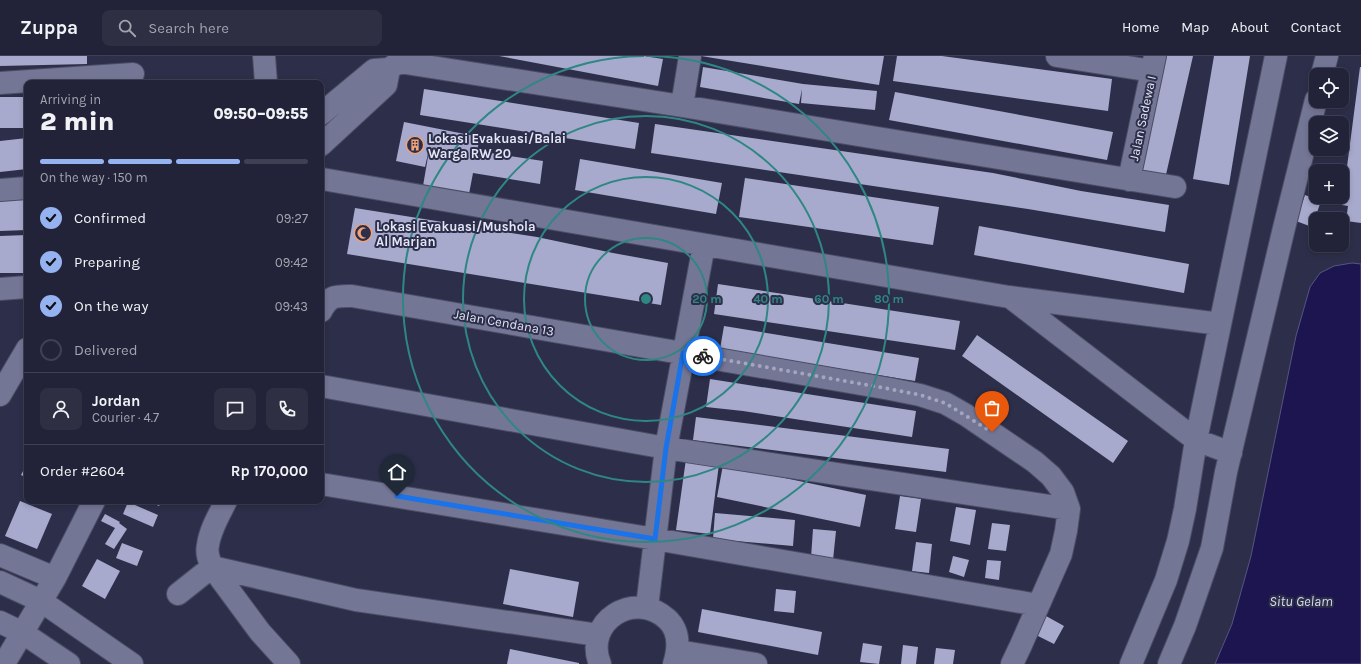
<!DOCTYPE html>
<meta charset="utf-8">
<style>
body{margin:0;font-family:Karla,sans-serif;background:#2e2f43;color:#f1f3f6;height:100vh;display:flex;flex-direction:column;font-size:15px;white-space:nowrap}
*{box-sizing:border-box;margin:0}
p{font-size:13px;color:#a2a4ae}
.icon{flex:none;width:22px;height:22px;fill:none;stroke:currentColor;stroke-width:2;stroke-linecap:round;stroke-linejoin:round}
.map{position:relative;flex:1;overflow:hidden}
.sheet{position:absolute;left:24px;top:24px;width:300px;height:424px;display:flex;flex-direction:column;background:#222338;border-radius:8px;box-shadow:0 2px 6px #0003,0 0 0 1px #3f4053}
.sheet>*{flex:none}
.buttons{position:absolute;left:1309px;top:12px;display:grid;gap:8px}
.buttons a{display:grid;place-items:center;width:40px;height:40px;border-radius:8px;background:#222338;box-shadow:0 2px 6px #0003,0 0 0 1px #3f4053;font-size:20px}
.pin{position:absolute;display:grid;place-items:center;width:34px;height:34px;color:#fff;margin:-41px -17px;border-radius:50% 50% 50% 0;rotate:-45deg;box-shadow:0 0 4px #0007}
.pin .icon{rotate:45deg}
.courier{position:absolute;display:grid;place-items:center;width:40px;height:40px;margin:-20px;border:3px solid #1a73e8;border-radius:50%;background:#fff;color:#222;box-shadow:0 1px 5px #0007}
.overview em{font-style:normal;font-weight:800}
.overview div{display:flex;flex-direction:column-reverse}
.overview{display:flex;align-items:center;justify-content:space-between;height:68px;padding:0 16px}
h1{font-size:26px;font-weight:800;line-height:30px}
.bar{display:grid;grid-template-columns:repeat(4,1fr);gap:6px 4px;align-content:center;height:48px;padding:0 16px}
.bar i{height:5px;border-radius:3px;background:#3f4053}
.bar .active{background:#95b2f1}
.bar p{grid-column:span 4}
.line{display:flex;align-items:center;gap:10px;padding:0 16px;border-top:1px solid #3f4053}
.line div{flex:1}
.round{display:grid;place-items:center;flex:none;width:42px;height:42px;border-radius:8px;background:#2e2f43}
ol{padding:0 16px;list-style:none}
li{display:flex;align-items:center;gap:12px;height:44px}
li p{margin-inline-start:auto}
li .icon{padding:4px;border-radius:50%;background:#95b2f1;color:#111;stroke-width:4}
li:last-child{color:#a2a4ae}
li i{width:22px;height:22px;border:2px solid #3f4053;border-radius:50%}
header{display:flex;align-items:center;gap:24px;box-sizing:border-box;height:56px;padding:0 20px;background:#222338;border-bottom:1px solid #3f4053}
header strong{font-size:19px}
nav{display:flex;gap:22px;margin-inline-start:auto;font-size:14px}
.search{width:280px;height:36px;background:#2e2f43;display:flex;align-items:center;gap:10px;box-sizing:border-box;padding:0 14px;border-radius:8px;color:#a2a4ae;font-size:15px}
.map>svg:first-child{display:block}
.water{fill:#1c154f;stroke:#585482}
.building{fill:#a7aacc}
.lines{fill:none;stroke-linecap:round;stroke-linejoin:round}
.street-casing{stroke:#4c4c64;stroke-width:24}
.secondary-casing{stroke:#4c4c64;stroke-width:24}
.street{stroke:#747696;stroke-width:22}
.secondary{stroke:#747696;stroke-width:22}
.done{stroke:#a4a6bb;stroke-width:4;stroke-dasharray:0 7.2}
.route{stroke:#1a73e8;stroke-width:5}
.ring{fill:none;stroke:#2f8783;stroke-width:2}
.labels{text-anchor:middle;stroke-width:4;stroke-linejoin:round;paint-order:stroke}
.street-label{font-size:13px;fill:#e4e6f8;stroke:#2d2f4a}
.poi-label{font-size:13px;font-weight:bold;fill:#e4e6f8;stroke:#2d2f4a;text-anchor:start}
.water-label{font-size:14px;font-style:italic;fill:#d9dbef;stroke:#2d2f4a}
.centre{fill:#2f8783;stroke:#2d2f4a;stroke-width:2}
.ring-label{font-size:12px;text-anchor:middle;font-weight:bold;fill:#2f8783;stroke:#2d2f4a;stroke-width:4;stroke-linejoin:round;paint-order:stroke}
</style>
<header>
<strong>Zuppa</strong>
<div class="search"><svg class="icon" aria-label="search" viewBox="0 0 24 24"><circle cx="10" cy="10" r="6"/><path d="M15 15l6 6"/></svg>Search here</div>
<nav><a>Home</a><a>Map</a><a>About</a><a>Contact</a></nav>
</header>
<div class="map">
<svg width="1361" height="608" viewBox="0 0 1361 608">
<rect width="100%" height="100%" fill="#2d2f4a"/>
<path class="water" d="M1352,207L1361,208V608H1215L1232,568L1251,500L1296,280L1310,231L1320,217L1334,210Z"/>
<path class="building" d="M0,0H87V8L0,10Z
M499,0H644L663,3L658,30Z
M701,0H884L879,29Z
M897,0H942L1112,23L1108,55L893,25Z
M1162,0H1193L1165,123L1136,116Z
M1214,0H1250L1229,129L1193,123Z
M703,11L803,28L877,35L875,54L801,47L802,33L799,48L700,31Z
M1360,11H1361V167L1346,165L1348,150L1342,149Z
M424,33L639,67L635,93L420,59Z
M895,36L1113,76L1107,104L889,64Z
M0,41H27V72H0Z
M404,66L480,81L477,95L543,105L540,128L473,117L469,138L423,130L430,89L425,111L396,105Z
M655,68L993,117L1081,135L1169,149L1165,176L1028,153L651,97Z
M27,82V113L0,116V85Z
M580,103L722,127L716,158L575,134Z
M745,122L939,151L933,189L739,161Z
M1305,139L1321,145L1312,171L1296,165Z
M27,143V174L0,175V144Z
M355,152L537,181L613,197L668,207L661,249L347,198Z
M979,170L1189,208L1184,237L974,199Z
M27,179V217H0V180Z
M718,228L960,265L955,294L714,258Z
M724,270L919,302L915,325L720,293Z
M977,279L1128,385L1113,407L962,300Z
M710,323L916,355L912,381L743,355L706,351Z
M696,361L949,393L946,416L693,384Z
M686,403L719,408L710,478L676,474Z
M27,407V422L21,419Z
M723,409L866,439L860,471L717,441Z
M900,440L921,443L916,476L895,473Z
M20,445L52,458L37,493L5,480Z
M148,445H162L159,450Z
M128,446L158,459L153,471L123,458Z
M956,451L976,454L970,489L950,485Z
M715,457L795,464L793,490L713,483Z
M105,458L120,466L119,467L127,473L114,493L105,488L115,472L101,465Z
M992,467L1010,469L1006,495L988,493Z
M813,473L836,475L833,504L811,502Z
M916,486L932,488L929,517L912,515Z
M122,487L143,495L137,510L116,502Z
M953,500L969,504L964,521L949,516Z
M97,503L120,515L105,543L82,530Z
M987,504L1001,505L999,524L985,522Z
M510,513L579,526L573,561L503,548Z
M776,533L796,535L794,557L774,555Z
M702,553L822,576L818,599L698,576Z
M1046,560L1064,570L1054,588L1036,579Z
M863,587L882,590L879,608L860,606Z
M903,589L918,591L916,608H901Z
M936,592L955,594L953,608H934Z
M510,593L579,607V608H507Z"/>
<g class="lines">
<defs>
<path id="street" d="M264,0L266,27
M1057,0L1152,15
M1322,19L1327,0
M0,27L133,18
M682,50L690,0
M321,58L374,14L389,13L399,6L682,50L1175,131
M321,89L386,29L389,13
M322,123L1009,241L1220,268
M1129,124L1155,0
M0,134L27,132
M0,233L27,231
M1010,241L1196,384L1231,397
M321,255C330,239 335,240 352,240L890,333L920,339L945,347L966,359L1035,406L1051,420L1063,436L1069,453L1066,475L1061,498L1021,589L1012,608
M321,330L666,392L1069,453
M0,339L27,293
M321,428L655,483L1038,549
M226,445C219,459 210,474 208,489C206,497 209,504 212,511L260,576L289,608
M0,499L55,522
M212,511L356,544L598,579
M178,538L212,511
M647,551L666,392L704,189
M678,595L756,608
M8,601L55,522L94,445
M600,608C583,566 634,533 667,563C680,575 679,592 674,608
M1131,608L1166,524L1178,485L1185,453L1196,384L1276,0
M1169,608L1185,570L1212,492L1226,416L1284,172L1316,44"/>
<path id="secondary" d="M0,526L41,545L132,608
M0,566L23,577L69,608"/>
</defs>
<use href="#street" class="street-casing"/>
<use href="#secondary" class="secondary-casing"/>
<use href="#street" class="street"/>
<use href="#secondary" class="secondary"/>
</g>
<g class="lines">
<path class="done" d="M703,300L890,333L920,339L945,347L992,376"/>
<path class="route" d="M397,440L655,483L666,392L683,297L703,300"/>
</g>
<g class="ring">
<circle cx="646" cy="243" r="61"/>
<circle cx="646" cy="243" r="122"/>
<circle cx="646" cy="243" r="183"/>
<path d="M648 0A243 243 0 1 1 644 0"/>
</g>
<defs>
<symbol id="building-ring" viewBox="-11 -11 22 22"><circle r="9.5" fill="#2d2f4a" stroke="#f0a278" stroke-width="1.5"/><path d="M-4-6H4V6H1V3H-1V6H-4ZM-2.5-4.3h1.7v1.8h-1.7ZM.8-4.3h1.7v1.8H.8ZM-2.5-1h1.7V.8h-1.7ZM.8-1h1.7V.8H.8Z" fill="#f0a278"/></symbol>
<symbol id="mosque-ring" viewBox="-11 -11 22 22"><circle r="9.5" fill="#2d2f4a" stroke="#f0a278" stroke-width="1.5"/><path d="M3.5-4.9A6 6 0 1 0 3.5 4.9A5 5 0 1 1 3.5-4.9Z" fill="#f0a278"/></symbol>
</defs>
<g fill-rule="evenodd">
<use href="#building-ring" x="405" y="79" width="20" height="20"/>
<use href="#mosque-ring" x="353" y="167" width="20" height="20"/>
</g>
<g class="labels">
<g class="street-label">
<text transform="translate(1142 62) rotate(-78)" y="5">Jalan Sadewa I</text>
<text transform="translate(504 266) rotate(10)" y="5">Jalan Cendana 13</text>
</g>
<g class="poi-label">
<text x="428" y="87">Lokasi Evakuasi/Balai<tspan x="428" dy="15">Warga RW 20</tspan></text>
<text x="376" y="175">Lokasi Evakuasi/Mushola<tspan x="376" dy="15">Al Marjan</tspan></text>
</g>
<g class="water-label">
<text x="1301" y="550">Situ Gelam</text>
</g>
</g>
<circle cx="646" cy="243" r="6" class="centre"/>
<g class="ring-label">
<text x="707" y="247">20 m</text>
<text x="768" y="247">40 m</text>
<text x="829" y="247">60 m</text>
<text x="889" y="247">80 m</text>
</g>
</svg>
<div class="buttons">
<a><svg class="icon" aria-label="locate" viewBox="0 0 24 24"><circle cx="12" cy="12" r="6"/><path d="M12 2v4M12 18v4M2 12h4M18 12h4"/></svg></a>
<a><svg class="icon" aria-label="layers" viewBox="0 0 24 24"><path d="M12 4l9 5-9 5-9-5zM3 14l9 5 9-5"/></svg></a>
<a>+</a>
<a>−</a>
</div>
<div class="pin" style="left:992px;top:376px;background:#ea580c"><svg class="icon" aria-label="bag" viewBox="0 0 24 24"><path d="M5 8h14l-1 12H6zM9 8a3 3 0 0 1 6 0"/></svg></div>
<div class="pin" style="left:397px;top:440px;background:#1f2937"><svg class="icon" aria-label="home" viewBox="0 0 24 24"><path d="M3 11l9-7 9 7M6 9v11h12V9"/></svg></div>
<div class="courier" style="left:703px;top:300px"><svg class="icon" aria-label="bike" viewBox="0 0 24 24"><circle cx="6" cy="16" r="4"/><circle cx="18" cy="16" r="4"/><path d="M6 16l4-8h5l3 8M10 8l3 8H6M13 5h3"/></svg></div>
<section class="sheet">
<div class="overview"><div><h1>2 min</h1><p>Arriving in</p></div><em>09:50–09:55</em></div>
<div class="bar"><i class="active"></i><i class="active"></i><i class="active"></i><i></i><p>On the way · 150 m</p></div>
<ol>
<li><svg class="icon" aria-label="check" viewBox="0 0 24 24"><path d="M5 12l5 5 9-10"/></svg>Confirmed<p>09:27</p></li>
<li><svg class="icon" aria-label="check" viewBox="0 0 24 24"><path d="M5 12l5 5 9-10"/></svg>Preparing<p>09:42</p></li>
<li><svg class="icon" aria-label="check" viewBox="0 0 24 24"><path d="M5 12l5 5 9-10"/></svg>On the way<p>09:43</p></li>
<li><i></i>Delivered</li>
</ol>
<div class="line" style="height:72px"><a class="round"><svg class="icon" aria-label="person" viewBox="0 0 24 24"><circle cx="12" cy="8" r="4"/><path d="M4 21q1-7 8-7t8 7"/></svg></a><div><b>Jordan</b><p>Courier · 4.7</p></div><a class="round"><svg class="icon" aria-label="chat" viewBox="0 0 24 24"><path d="M4 5h16v11H9l-5 4z"/></svg></a><a class="round"><svg class="icon" aria-label="phone" viewBox="0 0 24 24"><path d="M5 4h4l2 5-3 2q2 4 5 5l2-3 5 2v4C11 20 4 13 5 4z"/></svg></a></div>
<div class="line" style="height:52px"><div>Order #2604</div><b>Rp 170,000</b></div>
</section>
</div>
